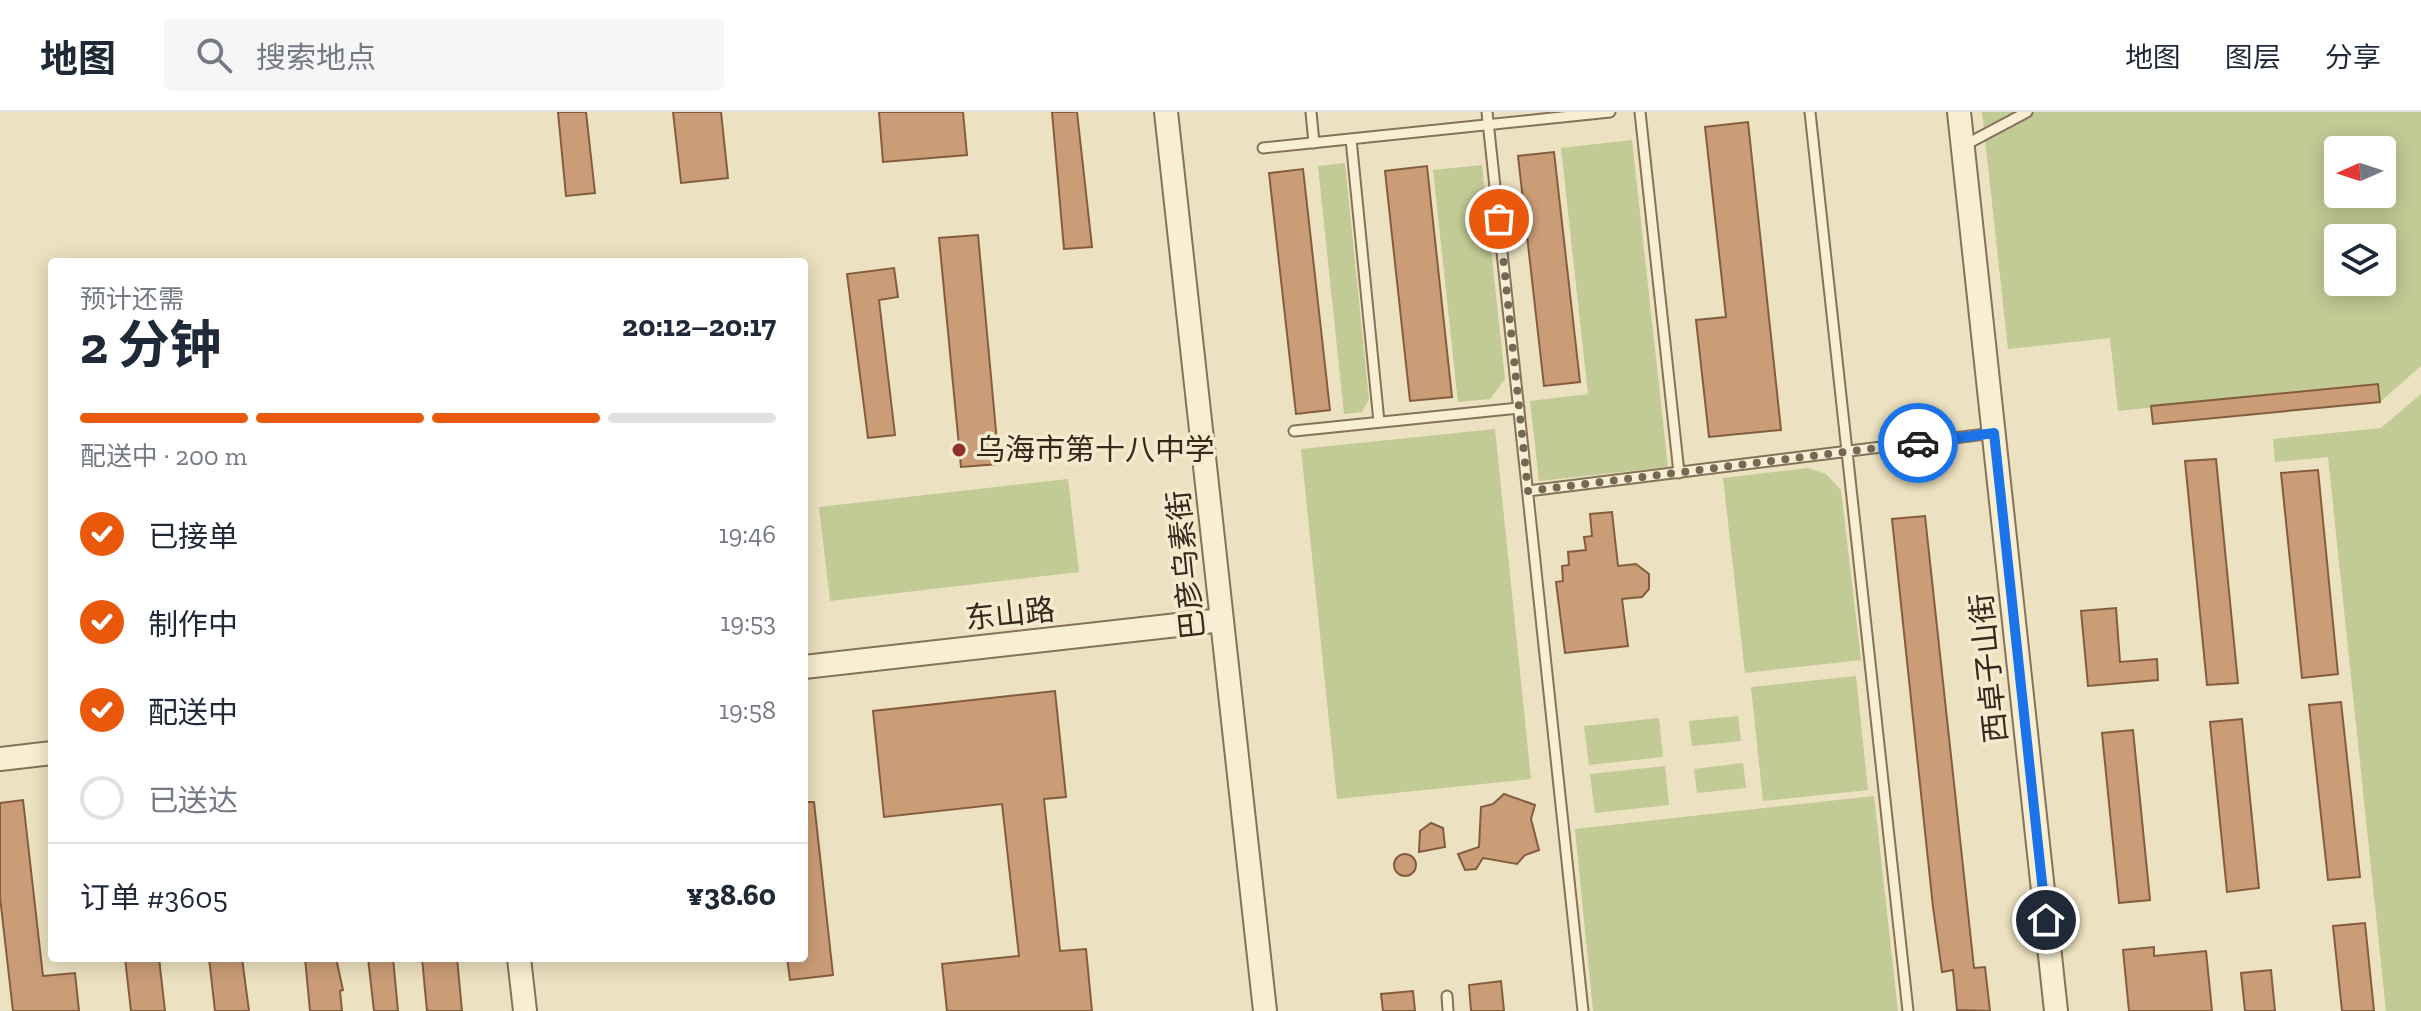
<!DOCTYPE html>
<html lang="zh">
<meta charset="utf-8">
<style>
body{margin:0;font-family:"Zilla Slab","Noto Sans SC",serif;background:#f6f6f7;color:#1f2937;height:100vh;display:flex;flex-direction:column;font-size:30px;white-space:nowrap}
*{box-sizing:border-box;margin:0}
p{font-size:26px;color:#747a83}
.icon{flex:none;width:44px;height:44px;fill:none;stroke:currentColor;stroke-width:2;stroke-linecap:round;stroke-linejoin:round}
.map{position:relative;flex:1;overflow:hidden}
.sheet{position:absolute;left:48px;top:146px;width:760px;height:704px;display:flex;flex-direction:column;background:#fff;border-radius:8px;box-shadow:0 4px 20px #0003}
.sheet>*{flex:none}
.needle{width:52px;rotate:267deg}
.fabs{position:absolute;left:2324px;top:24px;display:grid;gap:16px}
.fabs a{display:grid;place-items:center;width:72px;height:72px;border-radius:8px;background:#fff;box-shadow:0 4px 20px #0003;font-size:40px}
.pin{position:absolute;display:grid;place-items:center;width:68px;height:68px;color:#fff;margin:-34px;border:4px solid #fff;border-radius:50%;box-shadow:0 2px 8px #0007}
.courier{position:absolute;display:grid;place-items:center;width:80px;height:80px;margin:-40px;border:6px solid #1a73e8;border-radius:50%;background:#fff;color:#222;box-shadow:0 2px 10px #0007}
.summary em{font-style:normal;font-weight:700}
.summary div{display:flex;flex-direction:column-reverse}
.summary{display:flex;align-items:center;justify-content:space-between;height:136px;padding:0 32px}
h1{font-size:52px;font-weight:700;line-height:60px}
.bar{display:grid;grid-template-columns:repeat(4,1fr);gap:12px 8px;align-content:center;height:96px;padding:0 32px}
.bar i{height:10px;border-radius:6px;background:#e0e1e3}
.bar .current{background:#ea580c}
.bar p{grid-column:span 4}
.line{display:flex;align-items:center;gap:20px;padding:0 32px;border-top:2px solid #e0e1e3}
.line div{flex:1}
ol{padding:0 32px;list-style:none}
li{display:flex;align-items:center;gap:24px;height:88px}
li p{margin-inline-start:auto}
li .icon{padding:8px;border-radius:50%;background:#ea580c;color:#fff;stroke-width:4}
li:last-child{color:#747a83}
li i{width:44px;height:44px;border:4px solid #e0e1e3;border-radius:50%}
header{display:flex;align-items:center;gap:48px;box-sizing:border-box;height:112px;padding:0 40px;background:#fff;border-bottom:2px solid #e0e1e3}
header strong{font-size:38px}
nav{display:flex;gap:44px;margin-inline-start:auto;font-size:28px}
.search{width:560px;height:72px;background:#f6f6f7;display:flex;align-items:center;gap:20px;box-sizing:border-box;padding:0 28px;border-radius:8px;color:#747a83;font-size:30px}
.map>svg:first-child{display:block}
.green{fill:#c2ca95;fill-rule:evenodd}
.building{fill:#ca9d77;stroke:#845d3f;stroke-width:2}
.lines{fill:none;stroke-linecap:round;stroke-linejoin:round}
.service-casing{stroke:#857259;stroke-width:13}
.tertiary-casing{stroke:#857259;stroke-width:26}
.service{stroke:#f8eed3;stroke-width:9}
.tertiary{stroke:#f8eed3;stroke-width:22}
.done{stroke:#756956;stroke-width:8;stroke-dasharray:0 14.4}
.route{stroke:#1a73e8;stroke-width:10}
.poi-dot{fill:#922e2a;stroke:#f4ebcf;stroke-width:3}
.labels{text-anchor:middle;stroke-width:7;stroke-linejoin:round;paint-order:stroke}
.poi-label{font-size:30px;fill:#35291d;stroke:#f4ebcf;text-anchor:start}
.street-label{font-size:30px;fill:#35291d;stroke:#f4ebcf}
</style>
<header>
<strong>地图</strong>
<div class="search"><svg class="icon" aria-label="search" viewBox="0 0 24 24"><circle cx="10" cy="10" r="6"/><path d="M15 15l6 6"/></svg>搜索地点</div>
<nav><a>地图</a><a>图层</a><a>分享</a></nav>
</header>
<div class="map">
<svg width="2421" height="899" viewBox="0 0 2421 899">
<rect width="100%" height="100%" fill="#ece1c0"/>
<path class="green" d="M1982,0H2421V254L2380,290L2377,272L2118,299L2110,226L2008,237ZM2338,38H2382V82H2338ZM2338,126H2382V170H2338Z
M1632,28L1668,355L1539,369L1530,289L1588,282L1561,36Z
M1345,51L1369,287L1362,300L1344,302L1318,54Z
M1482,53L1505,267L1490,287L1458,290L1433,58Z
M2421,282V899H2386L2328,345L2275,350L2273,327L2381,316Z
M1495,317L1531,667L1337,687L1301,337Z
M1808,356L1826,362L1841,378L1861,548L1745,561L1723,366Z
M1068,367L1079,460L830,489L819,395Z
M1856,564L1868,678L1763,689L1751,575Z
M1738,604L1741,629L1692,634L1689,609Z
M1659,606L1663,645L1589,653L1584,614Z
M1743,651L1746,676L1697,681L1694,657Z
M1665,654L1669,693L1595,701L1590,662Z
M1874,684L1898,899H1593L1575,717Z"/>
<path class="building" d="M558,0H586L595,81L566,84Z
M673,0H721L728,66L681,71Z
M879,0H963L967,43L883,50Z
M1052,0H1077L1092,135L1064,137Z
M1748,10L1781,318L1709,325L1696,208L1726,205L1705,15Z
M1554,40L1580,270L1544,274L1518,44Z
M1427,54L1452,285L1410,289L1385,59Z
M1303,57L1330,298L1296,302L1269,61Z
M978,123L999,352L961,355L939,126Z
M894,156L898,185L879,188L895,323L868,326L847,162Z
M2378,272L2380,290L2153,312L2151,294Z
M2216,347L2238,571L2207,573L2185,349Z
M2318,358L2338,562L2302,566L2281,361Z
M1612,400L1618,454L1636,452L1649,462V477L1642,485L1622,487L1628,534L1565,541L1556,470L1563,469L1562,454L1569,453L1568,440L1586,438L1584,425L1592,424L1590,402Z
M1925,404L1974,856L1985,855L1990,899L1957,898L1953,858L1942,860L1933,795L1892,407Z
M2116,496L2120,550L2157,547L2158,568L2088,574L2081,499Z
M1055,579L1066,685L1044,687L1060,839L1086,837L1092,899H947L942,852L1019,844L1002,692L884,705L873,599Z
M2341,590L2360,765L2328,768L2309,593Z
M2242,607L2259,776L2227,780L2210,610Z
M2133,618L2150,788L2119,791L2102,621Z
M1504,682L1535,693L1531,707L1539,738L1525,743L1517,752L1483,746L1476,757L1465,758L1458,742L1479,735L1481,695L1493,692Z
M23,688L43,864L75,861L79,899H13L0,785V691Z
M804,690H814L833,863L790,868L787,846H804Z
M1431,711L1443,716L1445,735L1419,740L1420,719Z
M1394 753a11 11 0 1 1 22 0a11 11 0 1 1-22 0Z
M2365,811L2374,899H2342L2333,814Z
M2154,835V844L2206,839L2212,899H2129L2123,838Z
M125,846H159L165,899H131Z
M209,846H242L249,899H215Z
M305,846H336L343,878L340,879L342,899H310Z
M368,846H393L398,899H374Z
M422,846H457L462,899H427Z
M2271,858L2275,899H2245L2241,861Z
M1501,869L1504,899H1471L1469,873Z
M1413,879L1415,899H1383L1381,882Z"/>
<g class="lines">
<defs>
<path id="service" d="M1311,0L1314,31
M1487,0L1583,899
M1640,0L1679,361
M1810,0L1908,899
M1351,27L1379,310
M1965,33L2027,0
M1263,36L1610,0
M1294,319L1519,296
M1528,379L1994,321
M1447,884L1448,899"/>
<path id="tertiary" d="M1166,0L1265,899
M1959,0L2056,899
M804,555L1222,508
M0,647L52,641
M519,846L525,899"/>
</defs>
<use href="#service" class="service-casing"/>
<use href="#tertiary" class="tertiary-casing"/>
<use href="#service" class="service"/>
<use href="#tertiary" class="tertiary"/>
</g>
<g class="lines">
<path class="done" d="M1499,107L1528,379L1918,331"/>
<path class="route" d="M1918,331L1994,321L2046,808"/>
</g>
<circle class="poi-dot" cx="959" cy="338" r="8"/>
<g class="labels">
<g class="poi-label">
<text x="975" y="348">乌海市第十八中学</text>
</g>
<g class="street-label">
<text transform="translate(1186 453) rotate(-96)" y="10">巴彦乌素街</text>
<text transform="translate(1010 502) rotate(-6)" y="10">东山路</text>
<text transform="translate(1989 556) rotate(-96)" y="10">西卓子山街</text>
</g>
</g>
</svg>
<div class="fabs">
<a><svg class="needle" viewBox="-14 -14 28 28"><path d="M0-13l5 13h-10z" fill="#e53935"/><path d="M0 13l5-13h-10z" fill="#747a83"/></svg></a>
<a><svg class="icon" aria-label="layers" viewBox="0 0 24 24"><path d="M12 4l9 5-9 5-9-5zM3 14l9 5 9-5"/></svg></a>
</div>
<div class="pin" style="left:1499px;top:107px;background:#ea580c"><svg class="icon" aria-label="bag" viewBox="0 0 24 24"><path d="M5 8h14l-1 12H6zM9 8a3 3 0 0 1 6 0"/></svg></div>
<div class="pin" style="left:2046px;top:808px;background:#1f2937"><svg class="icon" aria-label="home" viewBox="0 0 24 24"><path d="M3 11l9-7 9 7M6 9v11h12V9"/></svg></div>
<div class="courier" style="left:1918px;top:331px"><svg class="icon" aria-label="car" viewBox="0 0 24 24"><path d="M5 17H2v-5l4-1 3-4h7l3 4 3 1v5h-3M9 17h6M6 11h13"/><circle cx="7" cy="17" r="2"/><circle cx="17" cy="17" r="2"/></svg></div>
<section class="sheet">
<div class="summary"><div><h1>2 分钟</h1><p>预计还需</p></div><em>20:12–20:17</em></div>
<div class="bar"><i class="current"></i><i class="current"></i><i class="current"></i><i></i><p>配送中 · 200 m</p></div>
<ol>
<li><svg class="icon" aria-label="check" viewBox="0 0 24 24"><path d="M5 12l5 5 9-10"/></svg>已接单<p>19:46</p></li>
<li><svg class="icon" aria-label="check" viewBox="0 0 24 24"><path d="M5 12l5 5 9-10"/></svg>制作中<p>19:53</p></li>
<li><svg class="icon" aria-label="check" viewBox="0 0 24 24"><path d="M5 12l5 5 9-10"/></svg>配送中<p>19:58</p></li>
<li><i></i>已送达</li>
</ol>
<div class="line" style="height:104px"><div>订单 #3605</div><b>¥38.60</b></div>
</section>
</div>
